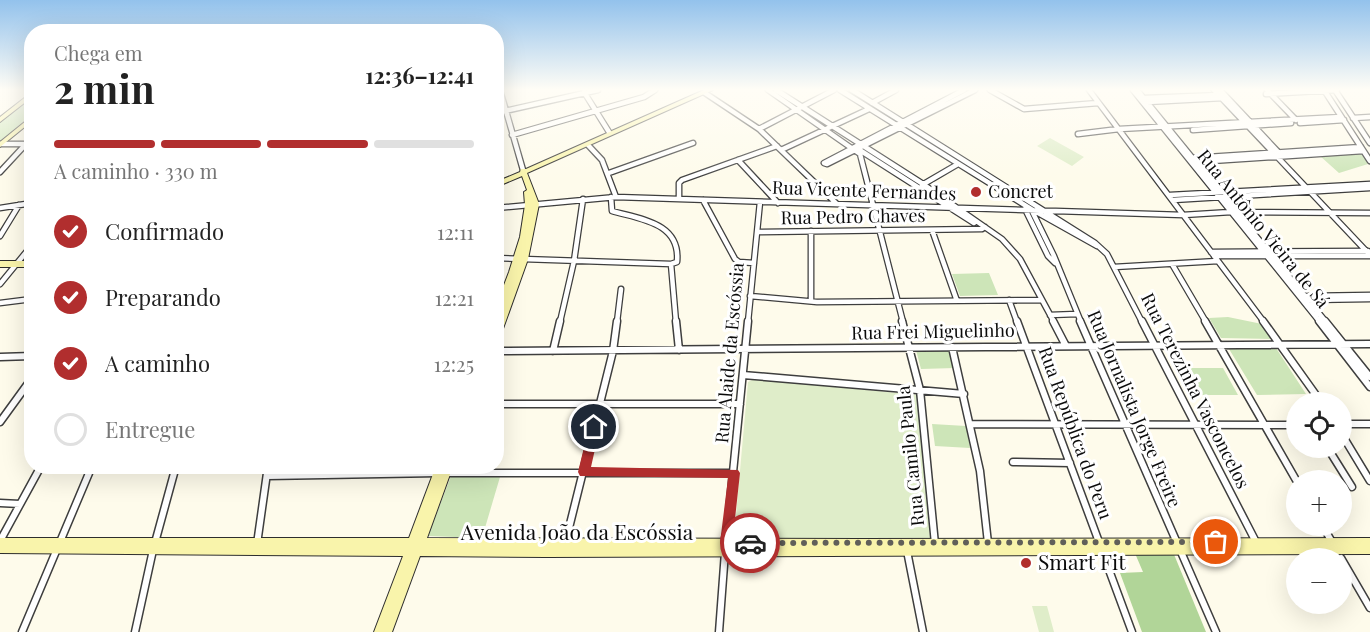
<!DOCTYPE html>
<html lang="pt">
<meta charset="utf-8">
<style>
body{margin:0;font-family:"Playfair Display",serif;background:#f6f6f6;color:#222;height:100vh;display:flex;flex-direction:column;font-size:22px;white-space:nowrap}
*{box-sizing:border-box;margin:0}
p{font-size:20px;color:#767676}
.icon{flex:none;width:33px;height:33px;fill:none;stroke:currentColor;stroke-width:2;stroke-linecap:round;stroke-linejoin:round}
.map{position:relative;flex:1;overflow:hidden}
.panel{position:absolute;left:24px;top:24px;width:480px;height:450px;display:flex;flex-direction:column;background:#fff;border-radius:24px;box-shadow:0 6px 24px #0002}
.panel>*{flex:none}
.fabs{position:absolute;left:1286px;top:392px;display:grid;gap:12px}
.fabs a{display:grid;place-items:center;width:66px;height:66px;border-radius:50%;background:#fff;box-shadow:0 6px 24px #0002;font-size:30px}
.pin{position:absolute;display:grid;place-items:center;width:51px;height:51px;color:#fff;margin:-26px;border:3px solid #fff;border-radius:50%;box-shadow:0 2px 6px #0007}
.courier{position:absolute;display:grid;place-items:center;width:60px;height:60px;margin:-30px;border:4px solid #b12e2e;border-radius:50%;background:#fff;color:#222;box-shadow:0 2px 8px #0007}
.overview em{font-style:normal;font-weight:700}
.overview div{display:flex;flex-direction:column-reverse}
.overview{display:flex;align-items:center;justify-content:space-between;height:102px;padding:0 30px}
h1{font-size:39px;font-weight:700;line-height:45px}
.bar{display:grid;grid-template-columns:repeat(4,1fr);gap:9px 6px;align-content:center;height:72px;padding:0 30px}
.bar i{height:8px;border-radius:4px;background:#e0e0e0}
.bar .current{background:#b12e2e}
.bar p{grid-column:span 4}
ol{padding:0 30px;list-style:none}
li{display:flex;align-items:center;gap:18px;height:66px}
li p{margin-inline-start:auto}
li .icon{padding:6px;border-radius:50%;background:#b12e2e;color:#fff;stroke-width:4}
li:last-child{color:#767676}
li i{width:33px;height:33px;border:3px solid #e0e0e0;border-radius:50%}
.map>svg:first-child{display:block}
.green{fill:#cde5b8}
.forest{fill:#b1d598}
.pitch{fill:#dfedc9}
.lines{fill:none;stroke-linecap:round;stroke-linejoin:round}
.street-far1-casing{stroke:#3e3e3e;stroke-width:7}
.street-casing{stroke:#3e3e3e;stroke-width:9}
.secondary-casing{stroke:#2d2d2d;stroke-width:2}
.street-far1{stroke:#fff;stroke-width:4.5}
.street{stroke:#fff;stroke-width:6}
.secondary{fill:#f9f4ab;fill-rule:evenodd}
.route{fill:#b12e2e}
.done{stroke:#605f59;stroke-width:6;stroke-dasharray:0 10.8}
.poi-dot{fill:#b12e2e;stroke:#fff;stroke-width:2}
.labels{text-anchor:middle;stroke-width:6;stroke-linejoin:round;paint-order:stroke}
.street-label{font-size:18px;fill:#0b0b0b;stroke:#fff}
.poi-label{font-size:18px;fill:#0b0b0b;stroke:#fff;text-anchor:start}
.near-street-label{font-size:21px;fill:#0b0b0b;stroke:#fff}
.near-poi-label{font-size:21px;fill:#0b0b0b;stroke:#fff;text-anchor:start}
</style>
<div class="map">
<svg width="1370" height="632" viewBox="0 0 1370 632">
<rect width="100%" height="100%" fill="#fefbeb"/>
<path class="green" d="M31,96V115L0,142V122Z
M1361,153L1368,164L1339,173L1320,156Z
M989,273L998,295L960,296L952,274Z
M1228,317L1262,324L1273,339L1221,338L1209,318Z
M1276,348L1306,394L1257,395L1229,349Z
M916,350H950L955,368L921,369Z
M1175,368H1223L1238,395H1189Z
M932,424L966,426L970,448L935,446Z
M451,476L500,477L482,538L428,536Z"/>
<path class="forest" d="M1134,551L1173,552L1206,632H1142L1120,573L1143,572Z"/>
<path class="pitch" d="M1050,138L1084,157L1072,166L1037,146Z
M754,379L918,395L930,538L736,539L734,537L748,382Z
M1032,606H1047L1054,632H1039Z"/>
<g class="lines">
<defs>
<path id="street-far1" d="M500,90L523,170
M768,90L860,154L903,322
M776,90L923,184L1002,239L1020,259L1054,322
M840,90L1031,209L1097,246
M852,90L1095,243L1107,254L1142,322
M964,90L824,163L827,164L975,90
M990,90L1024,109L1098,103
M1089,90L1264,322
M1133,90L1320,322
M1137,90L1326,322
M1214,90L1370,255
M1220,90L1281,155
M1267,90L1296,120
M1324,90L1370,161
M1335,90L1370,143
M584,92L609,132
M705,93L759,129L837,204
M1266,94L1337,90
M1144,98L1219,95
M1147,102L1223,98
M872,103L896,90
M496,113L598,90
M1353,118L1370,117
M1300,123L1344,120
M759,129L834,90
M1193,130L1291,123
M1078,134L1119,129L1341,117
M512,135L644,97L655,90
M0,144H32
M588,145L602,160L616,197
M858,149L974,223
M781,150L869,109
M1192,158L1361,147
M738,160L778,203
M1196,162L1363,151
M0,172L26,144
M609,173L693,143
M922,185L958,164
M1170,195L1370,184
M679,199V183L682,180L777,146
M703,200L735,259L739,262L754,263
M1173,200L1370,188
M0,208L32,203
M496,208L616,197L1183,215L1231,212
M1025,209L1048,256L1055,263
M1031,209L1054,256L1081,322
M1237,212L1370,213
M932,230L957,301
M811,231V301
M757,232L982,229L985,227
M0,236L19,205
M1211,252L1368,251
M1214,256H1370
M496,258L671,264L677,262C681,222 639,219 612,211L611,197
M671,264L676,322
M1172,264L1206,322
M1114,267L1218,261
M0,284L32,245
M750,296L817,302L1042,300
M1306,296L1370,295
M1009,300L1017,322
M1307,300L1370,299
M0,303L32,299
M1050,315L1077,314
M560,322L574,261L583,199
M617,322L621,289
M748,322L760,202"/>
<path id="street" d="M676,321L679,350
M902,321L920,390L935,544
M1017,321L1099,542
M1053,321L1066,346
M1080,321L1216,632
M1142,321L1256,542
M1205,321L1296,480
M1263,321L1321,402
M1319,321L1370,387
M1325,321L1370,377
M952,347L980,471L988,543
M496,351L1370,344
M553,351L560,321
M0,357L32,356
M743,375L964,394
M496,404H740
M0,422L32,378
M971,424L1296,425
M1341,424H1370
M1341,433L1370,481
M1327,447L1352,487
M1013,462L1070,463
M267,476L438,473H734
M0,503L20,504
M1322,525L1332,542
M0,541L41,466
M726,543L748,321
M257,544L268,466
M565,544L613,351L617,321
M907,551L923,632
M1102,551L1132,632
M1341,558L1370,608
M22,632L92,466
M135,632L153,550L176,466
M719,632L725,552"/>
<path id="secondary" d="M704,90H713L527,173L539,204L528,259L500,337L496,340V325L499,319L496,320V306L509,272L520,237L525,205L524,192L527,190L522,176L496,187V182L520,172L521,169H526Z
M32,92V97L0,122V117Z
M32,116V121L0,147V142Z
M0,261H32V267H0Z
M436,466H453L427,538L861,539L1370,538V554L546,557L420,556L392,632H374L403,556L0,553V538H409Z"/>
</defs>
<use href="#street-far1" class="street-far1-casing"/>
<use href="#street" class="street-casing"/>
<use href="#secondary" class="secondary-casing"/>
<use href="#street-far1" class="street-far1"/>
<use href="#street" class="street"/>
<use href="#secondary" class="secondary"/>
</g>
<linearGradient id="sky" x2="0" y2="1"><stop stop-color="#93c2ec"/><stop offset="0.5" stop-color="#fffdf6"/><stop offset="1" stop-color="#fffdf6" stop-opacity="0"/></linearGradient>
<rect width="1370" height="179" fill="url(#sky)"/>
<path class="route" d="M594,422L600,427L591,467L738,470L740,473L733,537L755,539V547L726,549L720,543L728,478L580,476L578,472L589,427Z"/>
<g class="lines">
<path class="done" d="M750,543L1216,542"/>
</g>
<g class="poi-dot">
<circle cx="976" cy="192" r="6"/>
<circle cx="1026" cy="563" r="6"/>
</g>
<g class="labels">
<g class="street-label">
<text transform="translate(864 191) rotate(2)" y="6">Rua Vicente Fernandes</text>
<text transform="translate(853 217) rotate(-1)" y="6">Rua Pedro Chaves</text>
<text transform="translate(1263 229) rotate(51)" y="6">Rua Antônio Vieira de Sá</text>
<text transform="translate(933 332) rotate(-1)" y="6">Rua Frei Miguelinho</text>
<text transform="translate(730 353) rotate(-85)" y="6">Rua Alaide da Escóssia</text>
<text transform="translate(1195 391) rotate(63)" y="6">Rua Terezinha Vasconcelos</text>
<text transform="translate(1134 409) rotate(67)" y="6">Rua Jornalista Jorge Freire</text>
<text transform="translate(1075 433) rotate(70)" y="6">Rua República do Peru</text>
<text transform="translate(911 456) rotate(-96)" y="6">Rua Camilo Paula</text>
</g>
<g class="poi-label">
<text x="988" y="198">Concret</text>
</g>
<g class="near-street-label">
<text x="577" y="540">Avenida João da Escóssia</text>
</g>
<g class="near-poi-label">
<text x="1038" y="570">Smart Fit</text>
</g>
</g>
</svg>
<div class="fabs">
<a><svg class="icon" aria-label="locate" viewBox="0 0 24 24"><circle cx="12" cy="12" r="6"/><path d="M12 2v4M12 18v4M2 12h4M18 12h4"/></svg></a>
<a>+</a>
<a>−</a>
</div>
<div class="pin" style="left:1216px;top:542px;background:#ea580c"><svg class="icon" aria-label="bag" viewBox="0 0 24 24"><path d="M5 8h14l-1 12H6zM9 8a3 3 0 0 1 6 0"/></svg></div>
<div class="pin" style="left:594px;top:427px;background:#1f2937"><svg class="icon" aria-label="home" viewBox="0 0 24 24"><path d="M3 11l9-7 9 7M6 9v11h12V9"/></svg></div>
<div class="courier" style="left:750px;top:543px"><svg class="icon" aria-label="car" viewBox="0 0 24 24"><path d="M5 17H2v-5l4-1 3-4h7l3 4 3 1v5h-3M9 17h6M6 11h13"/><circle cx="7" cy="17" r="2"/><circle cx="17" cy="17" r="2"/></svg></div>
<section class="panel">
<div class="overview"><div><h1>2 min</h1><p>Chega em</p></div><em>12:36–12:41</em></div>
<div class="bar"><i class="current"></i><i class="current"></i><i class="current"></i><i></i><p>A caminho · 330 m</p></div>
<ol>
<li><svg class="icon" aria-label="check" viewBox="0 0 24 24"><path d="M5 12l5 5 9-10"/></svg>Confirmado<p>12:11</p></li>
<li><svg class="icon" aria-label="check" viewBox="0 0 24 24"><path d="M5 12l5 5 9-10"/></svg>Preparando<p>12:21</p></li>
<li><svg class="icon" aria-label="check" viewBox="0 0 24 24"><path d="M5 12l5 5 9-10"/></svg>A caminho<p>12:25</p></li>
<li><i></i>Entregue</li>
</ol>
</section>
</div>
